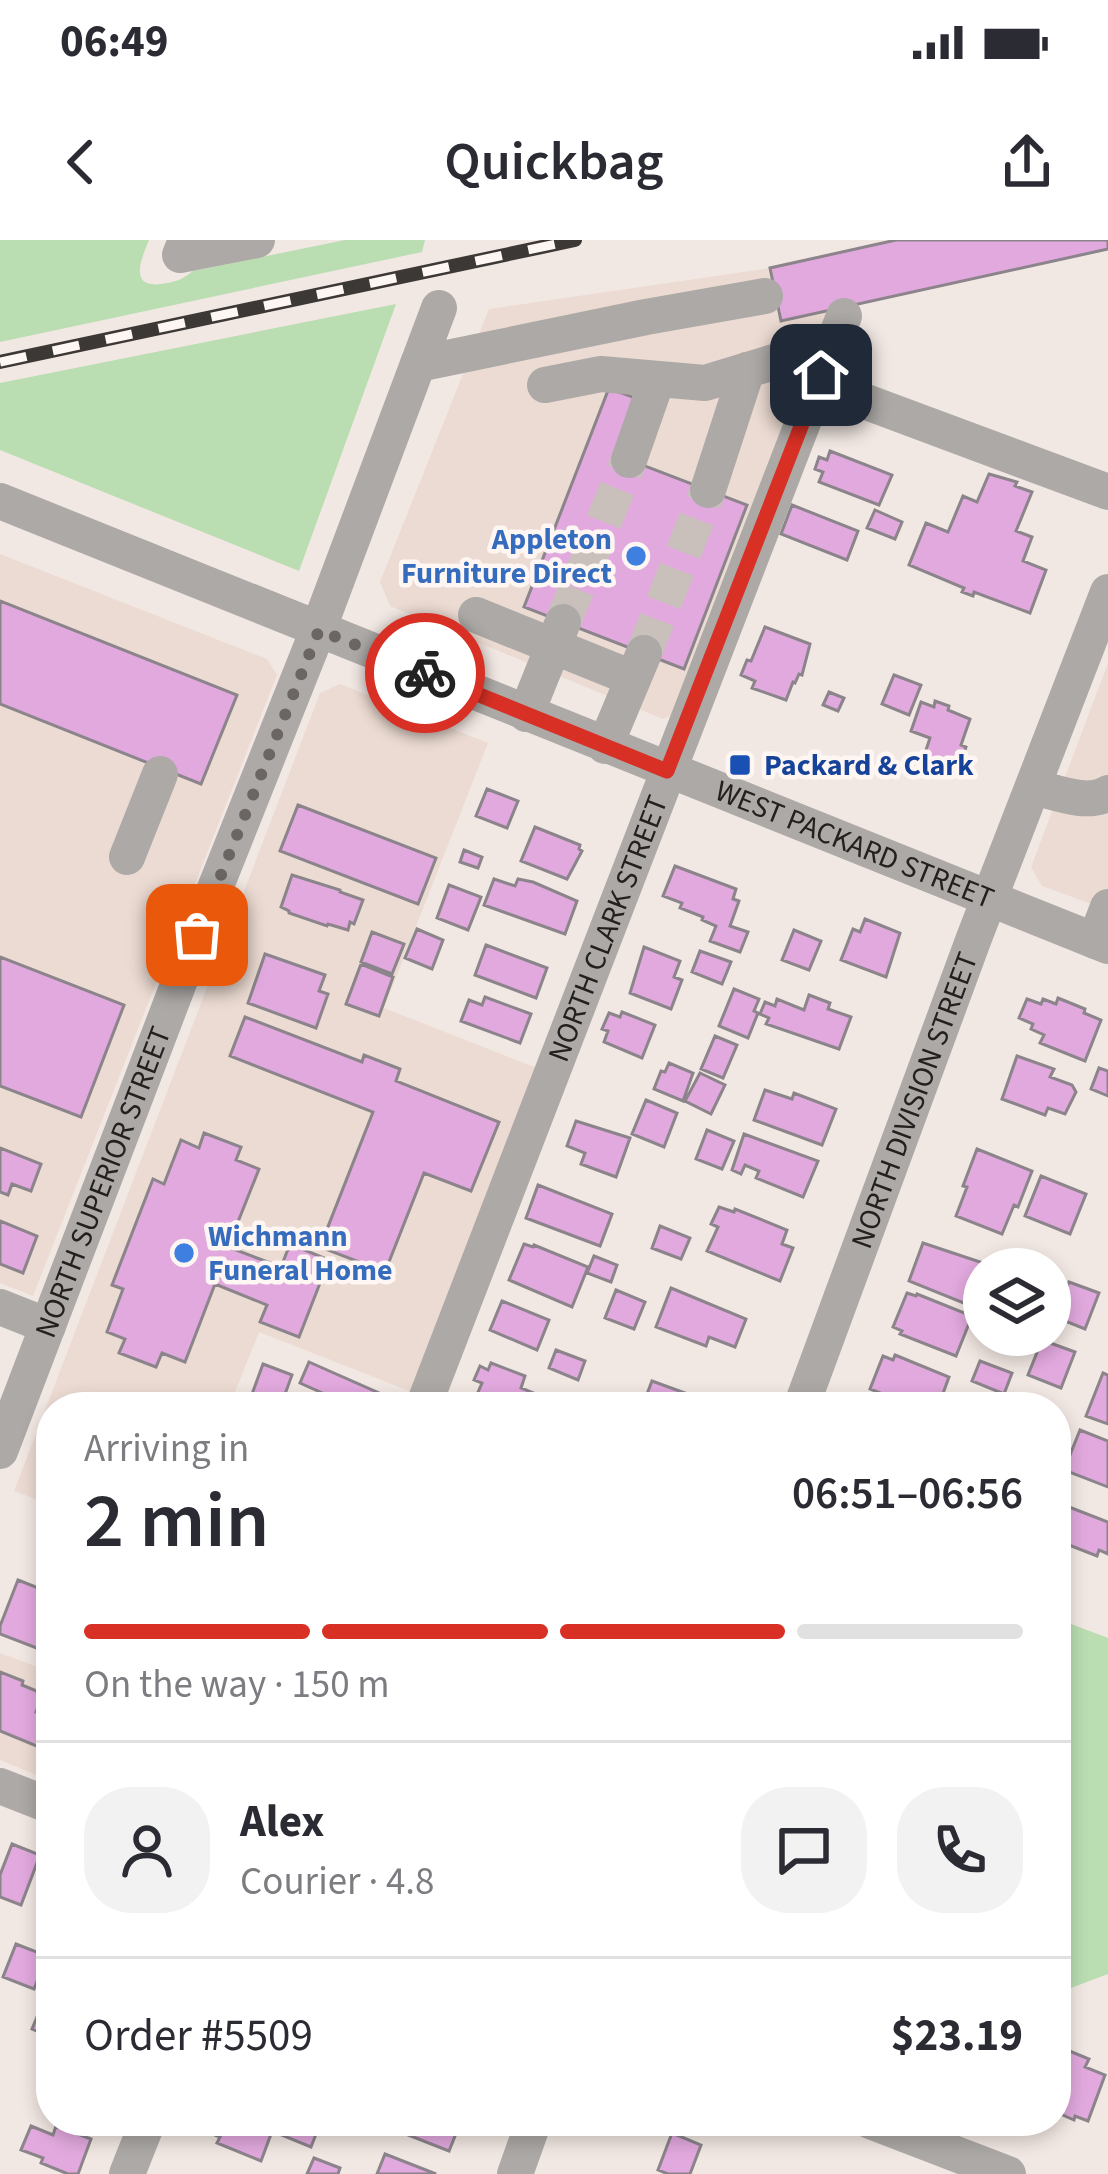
<!DOCTYPE html>
<meta charset="utf-8">
<style>
body{margin:0;font-family:"Source Sans 3",sans-serif;background:#f2f2f3;color:#2b2b33;height:100vh;display:flex;flex-direction:column;font-size:45px;white-space:nowrap}
*{box-sizing:border-box;margin:0}
p{font-size:39px;color:#7c7c81}
.icon{flex:none;width:66px;height:66px;fill:none;stroke:currentColor;stroke-width:2;stroke-linecap:round;stroke-linejoin:round}
.map{position:relative;flex:1;overflow:hidden}
.panel{position:absolute;left:36px;top:1152px;width:1035px;height:744px;display:flex;flex-direction:column;background:#fff;border-radius:48px;box-shadow:0 6px 18px #0003}
.panel>*{flex:none}
.fabs{position:absolute;left:963px;top:1008px;display:grid;gap:24px}
.fabs a{display:grid;place-items:center;width:108px;height:108px;border-radius:50%;background:#fff;box-shadow:0 6px 18px #0003;font-size:60px}
.pin{position:absolute;display:grid;place-items:center;width:102px;height:102px;color:#fff;margin:-51px;border-radius:24px;box-shadow:0 6px 18px #0006}
.courier{position:absolute;display:grid;place-items:center;width:120px;height:120px;margin:-60px;border:9px solid #d93025;border-radius:50%;background:#fff;color:#222;box-shadow:0 3px 15px #0007}
.head em{font-style:normal;font-weight:600}
.head div{display:flex;flex-direction:column-reverse}
.head{display:flex;align-items:center;justify-content:space-between;height:204px;padding:0 48px}
h1{font-size:78px;font-weight:600;line-height:90px}
.bar{display:grid;grid-template-columns:repeat(4,1fr);gap:18px 12px;align-content:center;height:144px;padding:0 48px}
.bar i{height:15px;border-radius:9px;background:#e1e1e2}
.bar .on{background:#d93025}
.bar p{grid-column:span 4}
.line{display:flex;align-items:center;gap:30px;padding:0 48px;border-top:3px solid #e1e1e2}
.line div{flex:1}
.round{display:grid;place-items:center;flex:none;width:126px;height:126px;border-radius:48px;background:#f2f2f3}
.status{display:flex;justify-content:space-between;align-items:center;height:84px;padding:0 60px;background:#fff;direction:ltr}
.status svg{height:33px;fill:currentColor}
header{display:flex;justify-content:space-between;align-items:center;height:156px;padding:0 48px;background:#fff;font-size:54px;font-weight:600}
.map>svg:first-child{display:block}
.built{fill:#ecdbd2}
.green{fill:#baddb2}
.building{fill:#e2a9de;stroke:#8b848b;stroke-width:3}
.lines{fill:none;stroke-linecap:round;stroke-linejoin:round}
.minor-tunnel{stroke:#c9c0bc;stroke-width:36;stroke-dasharray:36 18;stroke-linecap:butt}
.minor{stroke:#aca9a6;stroke-width:36}
.rail-casing{stroke:#3b3835;stroke-width:14}
.rail{stroke:#fef6f2;stroke-width:9;stroke-dasharray:27;stroke-linecap:butt}
.done{stroke:#6b6663;stroke-width:12;stroke-dasharray:0 21.6}
.route{stroke:#d93025;stroke-width:15}
.shop-dot{fill:#3f7fe0;stroke:#fef6f2;stroke-width:4.5}
.transit-dot{fill:#1a4fb4;stroke:#fef6f2;stroke-width:4.5}
.labels{text-anchor:middle;stroke-width:9;stroke-linejoin:round;paint-order:stroke}
.shop-label{font-size:30px;font-weight:bold;fill:#366cbe;stroke:#fef6f2;text-anchor:end}
.transit-label{font-size:30px;font-weight:bold;fill:#164399;stroke:#fef6f2;text-anchor:start}
.street-label{font-size:30px;fill:#23201e;stroke:#fef6f2}
</style>
<div class="status"><b>06:49</b><svg viewBox="0 0 49 12"><path d="M0 12V9h3v3zM5 12V6h3v6zM10 12V3h3v9zM15 12V0h3v12zM26 1h20v11H26zM47 4h2v5h-2z"/></svg></div>
<header><svg class="icon" aria-label="back" viewBox="0 0 24 24"><path d="M15 5l-7 7 7 7"/></svg>Quickbag<svg class="icon" aria-label="share" viewBox="0 0 24 24"><path d="M12 15V3M7 8l5-5 5 5M5 13v7h14v-7"/></svg></header>
<div class="map">
<svg width="1108" height="1934" viewBox="0 0 1108 1934">
<rect width="100%" height="100%" fill="#f2e8e3"/>
<path class="built" d="M770,28L781,81L829,71L673,475L663,479L390,366L380,342L489,69Z
M0,314L267,419L277,435L33,1056L0,1043Z
M1108,423V670L1042,646L1031,627Z
M340,444L488,503L384,768L539,829L412,1152L259,1092L229,1167H51V1265L14,1251L320,453Z
M0,1413L51,1432V1541L0,1520Z"/>
<path class="green" d="M0,0H149C139,24 129,51 167,43C179,41 184,38 193,31L345,0H425L422,12L0,102Z
M396,64L299,331L0,210V143Z
M1058,1379L1108,1398V1734L1063,1751L1056,1767Z"/>
<path class="building" d="M896,0H1108V9L781,81L770,28Z
M609,148L638,159L616,215L747,265L684,429L524,367Z
M830,211L892,235L879,265L819,242L823,232L815,229L819,217L827,220Z
M989,234L1017,242L1015,246L1032,252L1016,291L1032,297L1023,321L1046,330L1030,373L974,352L973,356L962,352L964,348L909,325L926,283L948,292L963,256L977,262Z
M792,265L858,291L847,320L781,294Z
M875,270L902,282L895,299L867,288Z
M0,361L237,455L201,544L0,464Z
M765,387L810,404L802,435L799,434L795,443L793,442L786,460L752,448L755,441L741,435L747,420L751,421Z
M894,435L921,445L909,475L882,464Z
M829,452L844,458L838,471L823,465Z
M935,461L949,466L948,470L970,479L961,505L966,507L956,534L922,522L930,498L911,491L921,462L934,467Z
M487,549L518,561L507,588L476,576Z
M298,565L436,618L418,664L280,611Z
M535,587L580,605L579,609L582,611L567,639L521,621Z
M464,610L482,617L478,628L460,622Z
M675,626L736,649L733,659L739,661L730,686L748,692L740,712L710,701L716,686L702,680L703,677L680,668L682,663L663,656Z
M292,635L340,650V652L363,660L354,684L350,682L348,690L328,684L327,686L289,673V671L281,667Z
M494,639L515,646L518,639L533,642L577,661L565,694L484,665Z
M449,645L481,657L468,690L437,678Z
M865,679L900,693L886,737L841,720L853,689L860,692Z
M417,689L443,700L432,729L405,718Z
M794,690L821,701L809,730L782,720Z
M372,692L404,704L392,734L361,722Z
M486,705L547,728L536,758L475,735Z
M644,707L680,721L674,737L682,740L671,769L630,753Z
M700,711L731,722L722,744L692,732Z
M265,714L325,735L319,751L328,754L316,788L248,763Z
M0,717L124,765L81,877L0,846Z
M361,724L393,737L379,776L346,764Z
M734,749L759,759L754,771L758,773L748,798L719,786Z
M809,755L830,763L828,769L851,777L839,809L766,784L769,778L760,774L765,762L775,766L777,759L804,770Z
M485,757L531,774L520,803L461,781L469,760L482,765Z
M1058,758L1085,769L1084,773L1101,780L1085,821L1040,803L1044,795L1031,789L1033,784L1019,778L1027,759L1041,764L1043,759L1056,764Z
M622,772L655,785L642,818L604,802L608,791L602,789L609,773L620,777Z
M245,777L362,822L364,815L400,829L396,841L499,882L471,951L424,933L385,1032L320,1007L373,872L230,816Z
M715,796L737,805L723,838L701,829Z
M1017,816L1054,829L1050,837L1072,845L1076,852L1065,874L1048,868L1045,875L1002,859Z
M669,823L693,833L683,861L654,849L661,831L665,832Z
M1099,828L1108,831V856L1091,849Z
M700,833L725,845L711,874L685,861Z
M765,850L792,859L794,853L836,869L822,905L754,880Z
M646,860L677,873L664,907L632,894Z
M576,881L630,898L616,937L581,924L585,913L567,906Z
M707,890L734,901L722,929L696,919Z
M204,893L241,907L236,920L259,929L228,1007L281,1027L290,1004L329,1020L299,1097L260,1082L267,1065L215,1044L185,1122L162,1113L156,1127L119,1113L125,1099L107,1092L123,1049L112,1045L153,939L164,944L181,900L199,908Z
M744,894L818,921L803,957L756,938L759,931L745,925L741,934L732,930Z
M0,908L41,924L31,951L12,944L8,955L0,952Z
M977,909L1032,931L1018,967L1014,965L1002,994L956,976L967,947L963,946Z
M1041,936L1086,954L1070,994L1025,976Z
M538,945L612,974L600,1006L526,978Z
M719,967L734,972L735,969L787,990L782,1004L793,1008L780,1041L707,1011L718,987L711,984Z
M0,981L37,996L23,1033L0,1024Z
M660,986L690,998L681,1019L652,1008Z
M923,1003L992,1026L991,1029H984V1055L981,1054L976,1068L909,1041Z
M524,1004L533,1007L534,1005L588,1027L572,1067L509,1040Z
M594,1016L617,1025L611,1042L587,1033Z
M1069,1042L1099,1053L1085,1089L1055,1077Z
M671,1048L746,1079L735,1107L709,1097L706,1106L656,1087Z
M616,1050L645,1062L634,1089L605,1078Z
M907,1053L916,1056L917,1054L972,1076L956,1116L900,1094L902,1091L893,1087Z
M502,1061L549,1080L537,1110L490,1090Z
M1042,1100L1075,1112L1061,1148L1028,1135Z
M556,1110L585,1121L578,1140L549,1128Z
M895,1115L949,1137L938,1167H905L879,1157L880,1153L870,1149L883,1116L893,1120Z
M980,1121L1012,1133L1004,1154L972,1141Z
M309,1122L388,1157L384,1164L389,1167H354L300,1143Z
M491,1123L525,1136L521,1148L536,1154L531,1167H495L475,1159L482,1143L474,1140L480,1126L488,1130Z
M263,1124L292,1135L281,1165L252,1154Z
M1103,1133L1108,1135V1184L1086,1176Z
M652,1141L699,1158L695,1167H642Z
M1080,1190L1108,1201V1247L1064,1230Z
M1069,1267L1108,1282V1314L1099,1310L1097,1316L1056,1300V1274L1057,1271L1066,1274Z
M18,1340L51,1353V1361L44,1380L51,1383V1401L47,1412L0,1394V1386Z
M0,1432L23,1441L22,1445L44,1454L36,1472L50,1479L39,1507L0,1491Z
M12,1604L40,1615L21,1665L0,1657V1635Z
M16,1704L47,1716L34,1749L3,1737Z
M42,1765L51,1768V1797L32,1789Z
M1067,1810L1089,1819L1085,1827L1105,1835L1088,1881L1075,1876L1074,1880L1056,1872V1831Z
M208,1881H262L274,1886L261,1921L217,1903L220,1897L205,1891Z
M284,1881H321L311,1907L279,1894Z
M387,1881H461L449,1911L385,1886Z
M31,1886L53,1895L56,1886L91,1899L78,1934H68L41,1923L43,1918L21,1910Z
M672,1893L701,1905L690,1934H668L658,1930Z
M385,1914L436,1934H377Z
M314,1918L340,1928L338,1934H307Z"/>
<g class="lines">
<path class="minor-tunnel" d="M563,382L629,220
M644,413L708,250"/>
<g class="minor">
<path d="M186,0L180,15L257,0"/>
<path d="M418,124L646,77L765,56"/>
<path d="M818,144L1108,252"/>
<path d="M545,145L601,134L705,143L777,121L821,135"/>
<path d="M629,220L657,140"/>
<path d="M708,250L747,130"/>
<path id="s1" d="M0,261L1108,706"/>
<path d="M476,375L632,438"/>
<path d="M526,474L563,382"/>
<path d="M605,506L644,413"/>
<path d="M1033,547C1056,552 1087,566 1108,553"/>
<path d="M127,617L160,534"/>
<path d="M1095,701L1108,667"/>
<path d="M0,1067L48,1086"/>
<path id="s2" d="M423,1167L844,76"/>
<path id="s3" d="M801,1167L974,698L1108,352"/>
<path id="s4" d="M0,1211L214,651L318,390L439,68"/>
<path d="M0,1546L51,1566"/>
<path d="M870,1881L1008,1934"/>
<path d="M127,1934L148,1881"/>
<path d="M515,1934L534,1881"/>
</g>
<defs>
<path id="rail" d="M0,122L575,0"/>
</defs>
<use href="#rail" class="rail-casing"/>
<use href="#rail" class="rail"/>
</g>
<g class="lines">
<path class="done" d="M197,695L319,390L425,433"/>
<path class="route" d="M425,433L667,531L821,135"/>
</g>
<g class="shop-dot">
<circle cx="636" cy="316" r="12"/>
<circle cx="184" cy="1013" r="12"/>
</g>
<rect class="transit-dot" x="728" y="513" width="24" height="24" rx="6"/>
<g class="labels">
<g class="shop-label">
<text x="612" y="309">Appleton<tspan x="612" dy="34">Furniture Direct</tspan></text>
<text x="208" y="1006" text-anchor="start">Wichmann<tspan x="208" dy="34">Funeral Home</tspan></text>
</g>
<g class="transit-label">
<text x="764" y="535">Packard &amp; Clark</text>
</g>
<g class="street-label">
<text dy="10" stroke="none"><textPath href="#s1" startOffset="921">WEST PACKARD STREET</textPath></text>
<text dy="10" stroke="none"><textPath href="#s2" startOffset="513">NORTH CLARK STREET</textPath></text>
<text dy="10" stroke="none"><textPath href="#s3" startOffset="327">NORTH DIVISION STREET</textPath></text>
<text dy="10" stroke="none"><textPath href="#s4" startOffset="288">NORTH SUPERIOR STREET</textPath></text>
</g>
</g>
</svg>
<div class="fabs">
<a><svg class="icon" aria-label="layers" viewBox="0 0 24 24"><path d="M12 4l9 5-9 5-9-5zM3 14l9 5 9-5"/></svg></a>
</div>
<div class="pin" style="left:197px;top:695px;background:#ea580c"><svg class="icon" aria-label="bag" viewBox="0 0 24 24"><path d="M5 8h14l-1 12H6zM9 8a3 3 0 0 1 6 0"/></svg></div>
<div class="pin" style="left:821px;top:135px;background:#1f2937"><svg class="icon" aria-label="home" viewBox="0 0 24 24"><path d="M3 11l9-7 9 7M6 9v11h12V9"/></svg></div>
<div class="courier" style="left:425px;top:433px"><svg class="icon" aria-label="bike" viewBox="0 0 24 24"><circle cx="6" cy="16" r="4"/><circle cx="18" cy="16" r="4"/><path d="M6 16l4-8h5l3 8M10 8l3 8H6M13 5h3"/></svg></div>
<section class="panel">
<div class="head"><div><h1>2 min</h1><p>Arriving in</p></div><em>06:51–06:56</em></div>
<div class="bar"><i class="on"></i><i class="on"></i><i class="on"></i><i></i><p>On the way · 150 m</p></div>
<div class="line" style="height:216px"><a class="round"><svg class="icon" aria-label="person" viewBox="0 0 24 24"><circle cx="12" cy="8" r="4"/><path d="M4 21q1-7 8-7t8 7"/></svg></a><div><b>Alex</b><p>Courier · 4.8</p></div><a class="round"><svg class="icon" aria-label="chat" viewBox="0 0 24 24"><path d="M4 5h16v11H9l-5 4z"/></svg></a><a class="round"><svg class="icon" aria-label="phone" viewBox="0 0 24 24"><path d="M5 4h4l2 5-3 2q2 4 5 5l2-3 5 2v4C11 20 4 13 5 4z"/></svg></a></div>
<div class="line" style="height:156px"><div>Order #5509</div><b>$23.19</b></div>
</section>
</div>
